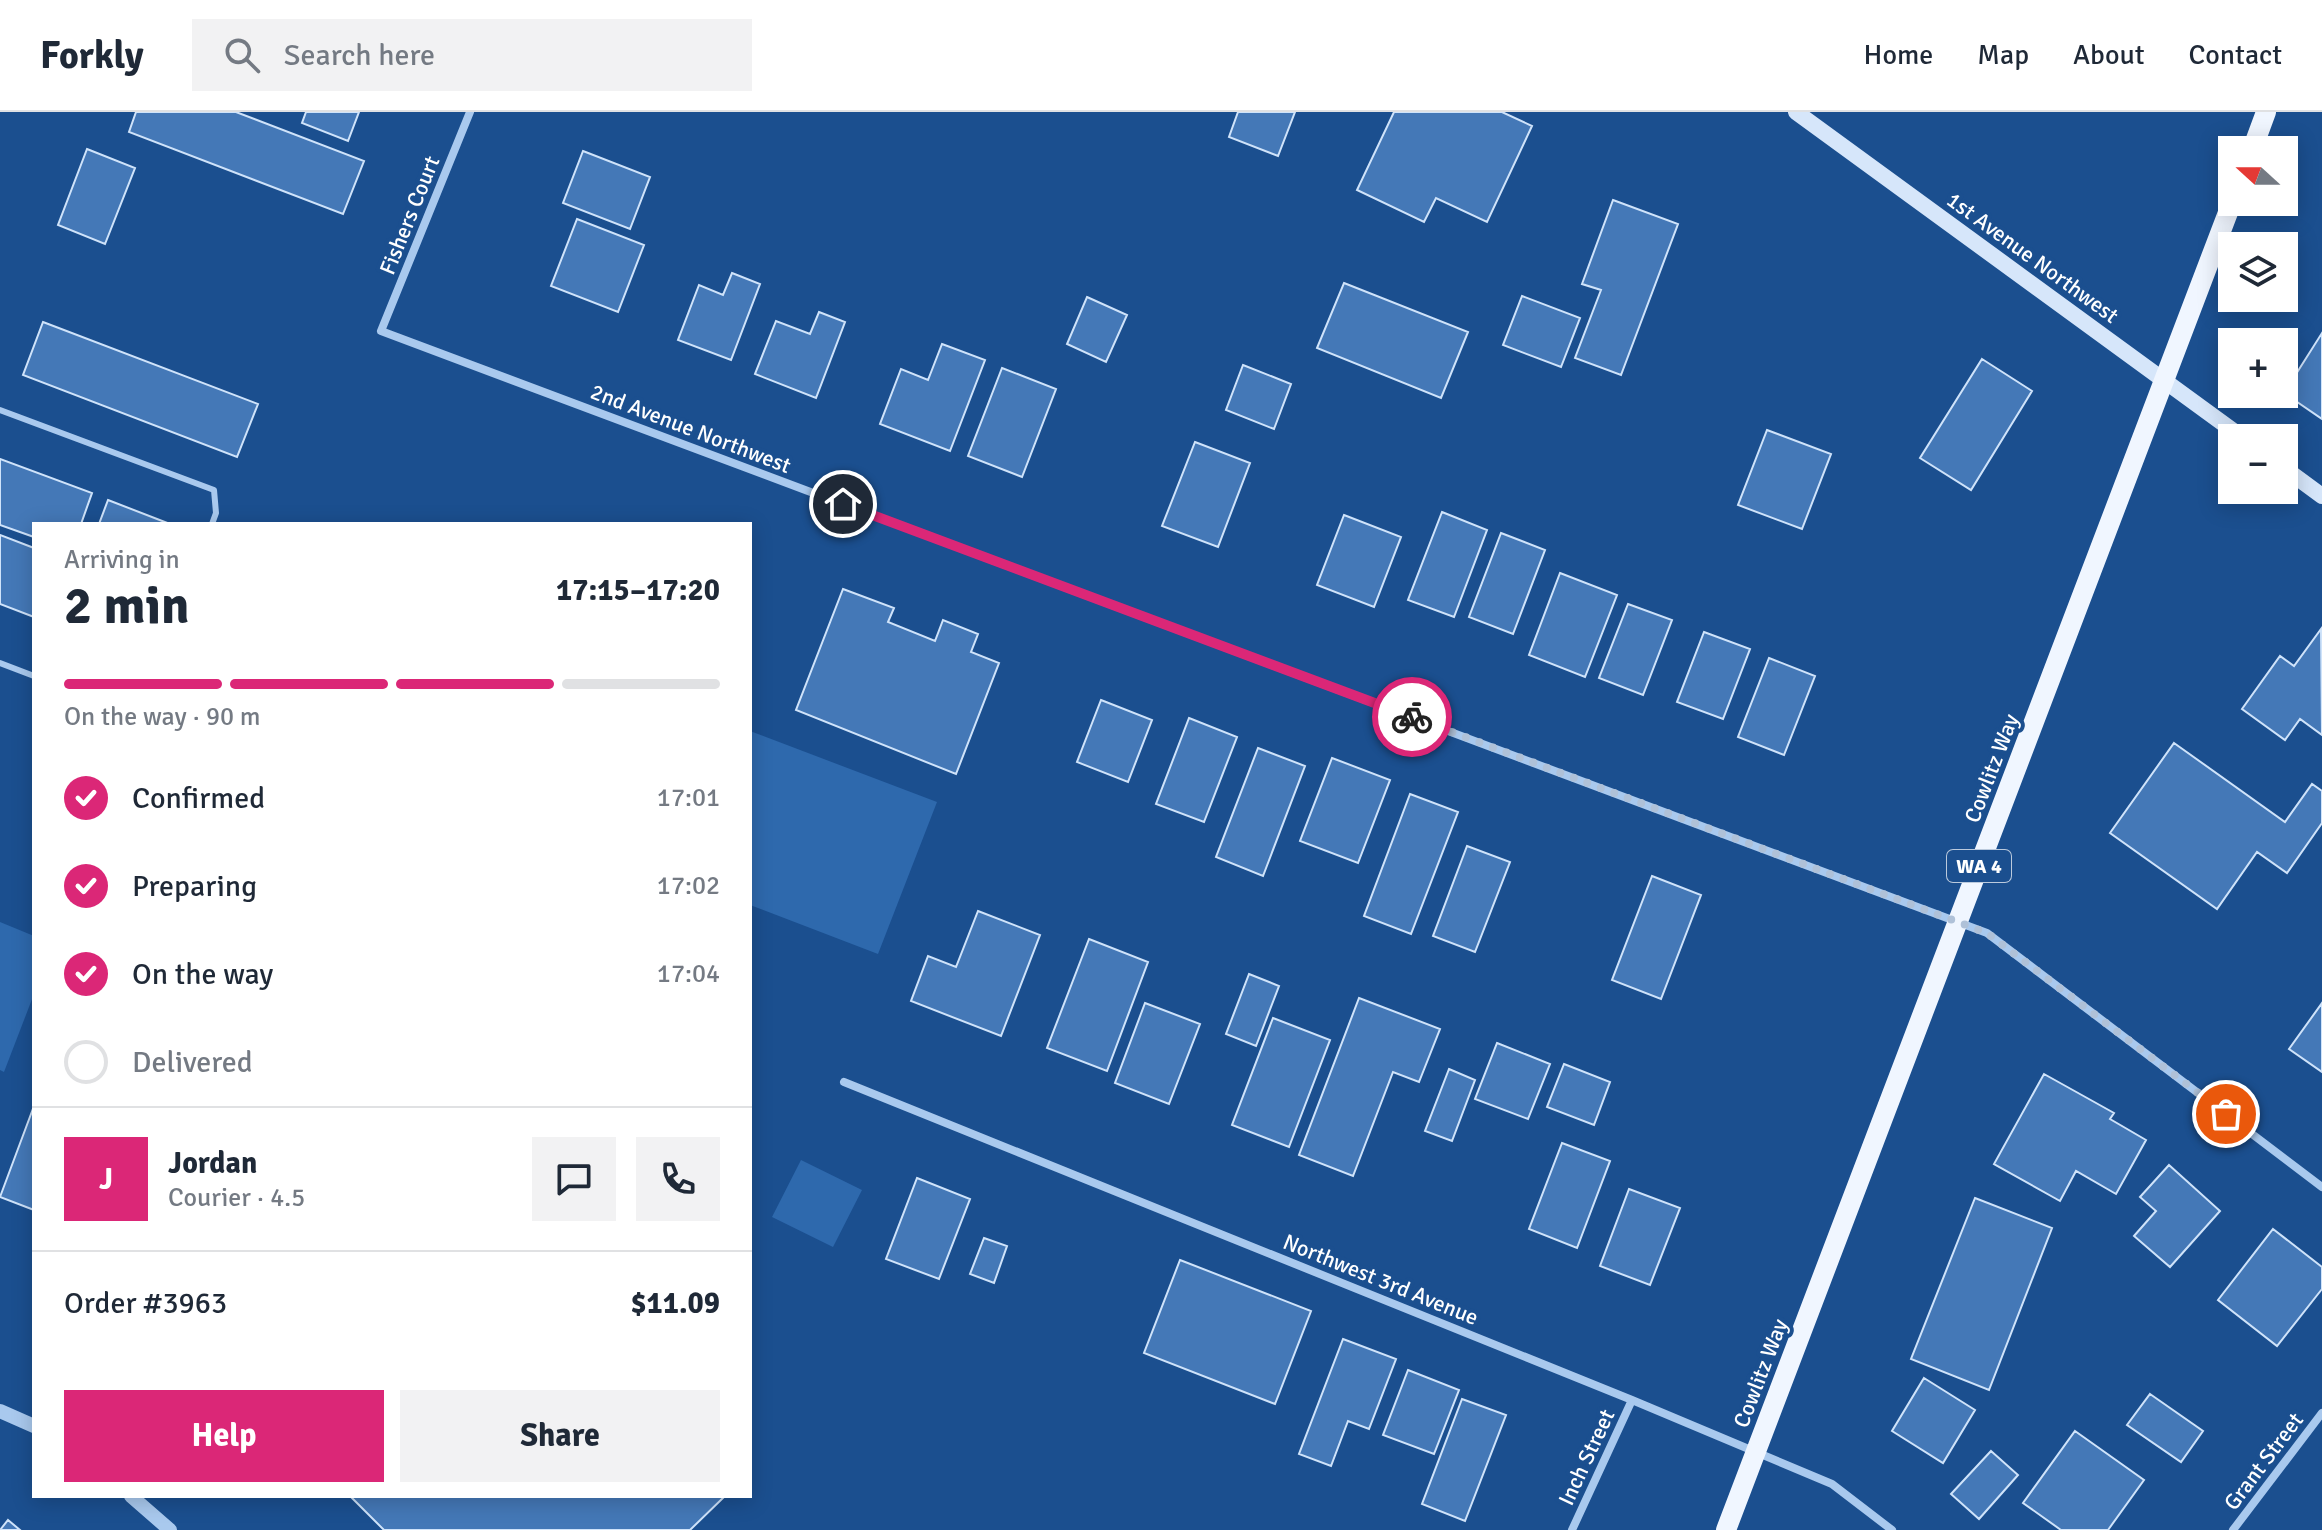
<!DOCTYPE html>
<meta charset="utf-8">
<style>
body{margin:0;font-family:Signika,sans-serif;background:#f2f2f3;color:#1f2937;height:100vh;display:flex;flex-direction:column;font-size:30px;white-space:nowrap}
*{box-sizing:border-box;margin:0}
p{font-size:26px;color:#747a83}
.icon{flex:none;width:44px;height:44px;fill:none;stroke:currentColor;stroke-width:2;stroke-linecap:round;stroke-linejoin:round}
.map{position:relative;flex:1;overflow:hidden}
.panel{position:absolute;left:32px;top:410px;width:720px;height:976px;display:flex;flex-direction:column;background:#fff;border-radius:0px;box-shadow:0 4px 20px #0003}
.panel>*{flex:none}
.needle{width:52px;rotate:291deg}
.fabs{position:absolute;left:2218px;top:24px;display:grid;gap:16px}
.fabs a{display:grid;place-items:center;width:80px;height:80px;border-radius:0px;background:#fff;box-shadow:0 4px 20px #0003;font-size:40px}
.pin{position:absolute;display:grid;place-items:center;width:68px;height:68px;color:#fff;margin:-34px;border:4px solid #fff;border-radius:50%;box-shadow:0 2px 8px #0007}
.courier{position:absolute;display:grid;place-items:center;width:80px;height:80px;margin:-40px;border:6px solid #db2777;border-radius:50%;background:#fff;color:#222;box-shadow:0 2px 10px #0007}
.head em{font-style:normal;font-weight:700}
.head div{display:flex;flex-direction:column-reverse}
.head{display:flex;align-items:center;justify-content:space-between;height:136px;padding:0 32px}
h1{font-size:52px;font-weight:700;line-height:60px}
.bar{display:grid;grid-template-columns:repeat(4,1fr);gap:12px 8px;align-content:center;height:96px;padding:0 32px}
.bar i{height:10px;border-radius:6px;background:#e0e1e3}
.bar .current{background:#db2777}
.bar p{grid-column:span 4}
.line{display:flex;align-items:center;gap:20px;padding:0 32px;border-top:2px solid #e0e1e3}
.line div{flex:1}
.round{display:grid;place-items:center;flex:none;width:84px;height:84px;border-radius:0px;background:#f2f2f3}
ol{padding:0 32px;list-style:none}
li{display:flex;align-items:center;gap:24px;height:88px}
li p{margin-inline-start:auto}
li .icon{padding:8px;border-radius:50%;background:#db2777;color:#fff;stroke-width:4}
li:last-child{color:#747a83}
li i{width:44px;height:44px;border:4px solid #e0e1e3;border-radius:50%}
.button{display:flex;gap:16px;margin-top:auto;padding:16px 32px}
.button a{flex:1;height:92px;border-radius:0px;background:#db2777;color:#fff;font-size:32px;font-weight:700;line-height:92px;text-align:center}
.button a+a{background:#f2f2f3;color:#1f2937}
header{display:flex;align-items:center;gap:48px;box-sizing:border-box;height:112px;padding:0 40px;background:#fff;border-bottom:2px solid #e0e1e3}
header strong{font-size:38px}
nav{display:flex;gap:44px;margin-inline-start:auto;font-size:28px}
.search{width:560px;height:72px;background:#f2f2f3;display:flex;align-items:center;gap:20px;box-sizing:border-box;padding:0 28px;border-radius:0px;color:#747a83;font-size:30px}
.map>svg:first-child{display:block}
.green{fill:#2e69ad}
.building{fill:#4478b7;stroke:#cfe3fa;stroke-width:2}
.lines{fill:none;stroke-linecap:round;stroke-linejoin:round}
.service{stroke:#a9c9ee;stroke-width:6}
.minor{stroke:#a9c9ee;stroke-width:8}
.tertiary{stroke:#a9c9ee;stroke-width:14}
.secondary{stroke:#d6e6fa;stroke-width:16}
.primary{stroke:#f0f6ff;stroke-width:20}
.primary-bridge{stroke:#f0f6ff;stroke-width:20}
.done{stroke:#afc1d8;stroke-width:8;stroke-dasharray:0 14.4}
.route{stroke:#db2777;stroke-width:10}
.labels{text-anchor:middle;stroke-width:8;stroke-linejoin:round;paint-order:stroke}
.shield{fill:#1b4f8f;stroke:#bbcadd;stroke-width:2}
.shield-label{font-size:20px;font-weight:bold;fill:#fff}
.street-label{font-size:22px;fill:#fff;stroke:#1b4f8f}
</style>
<header>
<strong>Forkly</strong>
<div class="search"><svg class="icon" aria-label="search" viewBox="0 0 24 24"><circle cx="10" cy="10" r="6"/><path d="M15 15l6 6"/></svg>Search here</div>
<nav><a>Home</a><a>Map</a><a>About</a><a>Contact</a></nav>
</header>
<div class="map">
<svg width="2322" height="1418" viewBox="0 0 2322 1418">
<rect width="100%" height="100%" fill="#1b4f8f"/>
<path class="green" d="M750,619L937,690L878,842L750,793Z
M0,810L34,824V882L4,960L0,958Z
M801,1048L862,1078L833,1135L772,1105Z"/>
<path class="building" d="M136,0H236L364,49L343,102L129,20Z
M306,0H359L348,29L302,11Z
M1238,0H1295L1278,44L1229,25Z
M1394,0H1502L1532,14L1487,110L1436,86L1424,110L1357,78Z
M87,37L135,56L105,132L58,113Z
M583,39L650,65L630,117L563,91Z
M1613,88L1678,112L1621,263L1575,246L1601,178L1582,172Z
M577,107L644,133L618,200L551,174Z
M732,161L760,172L731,248L678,228L699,173L723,183Z
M1344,171L1468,220L1441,286L1317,236Z
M1522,184L1580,206L1561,255L1503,233Z
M1087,185L1127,203L1106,250L1067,232Z
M819,200L845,210L816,286L755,262L776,209L810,222Z
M43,210L258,292L237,345L23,263Z
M2322,221V307L2284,281Z
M942,232L985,248L950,339L880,312L901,257L928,268Z
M1982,247L2032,279L1971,378L1920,346Z
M1243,253L1291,272L1274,317L1226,298Z
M1002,256L1056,277L1022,365L968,344Z
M1767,318L1831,342L1802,417L1738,393Z
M1195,330L1250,351L1218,435L1162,414Z
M0,347L92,381L81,412H34V425L0,413Z
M108,388L170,412H99Z
M1442,400L1487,418L1454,505L1408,488Z
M1344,403L1401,425L1374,495L1317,473Z
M1501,421L1545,438L1513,522L1469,505Z
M0,423L34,436V505L0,492Z
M1560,461L1617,483L1585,565L1529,543Z
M843,477L894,496L888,510L935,529L943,508L978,522L971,540L999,551L956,662L796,598Z
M1628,492L1672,508L1643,583L1599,566Z
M2321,517L2322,623L2300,607L2285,628L2242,597L2280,544L2294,554Z
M1704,520L1750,537L1723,607L1677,590Z
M1769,546L1815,564L1784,643L1738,625Z
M1101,588L1152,608L1128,670L1077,650Z
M1189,606L1237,625L1204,710L1156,692Z
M2174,631L2285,710L2312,672L2322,679V711L2287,761L2257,740L2217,797L2110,721Z
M1258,636L1305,654L1263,764L1216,745Z
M1332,646L1390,668L1358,751L1300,729Z
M1410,682L1458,700L1411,822L1364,804Z
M1467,734L1510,750L1475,840L1433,824Z
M1652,764L1701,783L1661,887L1612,868Z
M978,799L1040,823L1001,924L911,889L928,844L956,855Z
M1089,827L1148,850L1107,959L1047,936Z
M1249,862L1279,874L1256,934L1226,922Z
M1359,886L1440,917L1419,970L1393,960L1353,1064L1299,1043Z
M1145,891L1200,912L1169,992L1115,971Z
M2322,891V960L2289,937Z
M1273,906L1330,928L1289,1035L1232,1013Z
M1497,931L1550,952L1528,1007L1475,987Z
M1564,952L1610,970L1594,1013L1547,995Z
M1449,957L1475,968L1452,1029L1425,1019Z
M2044,962L2114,1001L2110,1007L2146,1028L2116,1082L2076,1059L2060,1089L1994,1052Z
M34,994V1098L0,1085Z
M1562,1031L1610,1049L1577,1136L1529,1117Z
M2169,1053L2220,1099L2170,1155L2134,1124L2156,1099L2140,1085Z
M917,1066L970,1087L939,1167L886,1147Z
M1629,1077L1680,1096L1650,1173L1600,1154Z
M1975,1086L2052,1116L1989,1278L1911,1247Z
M2273,1117L2322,1155V1177L2277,1234L2218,1188Z
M984,1126L1007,1134L994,1171L970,1162Z
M1180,1148L1311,1199L1275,1292L1144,1241Z
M1343,1227L1396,1247L1369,1317L1348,1309L1331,1354L1299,1342Z
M1408,1258L1459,1278L1434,1342L1383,1323Z
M1924,1266L1975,1298L1943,1351L1892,1319Z
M2150,1282L2203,1319L2181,1350L2127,1313Z
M1462,1287L1506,1303L1465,1409L1422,1392Z
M2075,1319L2144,1368L2108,1418H2061L2023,1391Z
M1991,1339L2018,1363L1979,1407L1951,1382Z
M350,1384H725L690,1418H384Z
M8,1408L20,1418H0Z"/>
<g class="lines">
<path class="service" d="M0,298L214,378L216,401L212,412
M0,551L34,564"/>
<path class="minor" d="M470,0L381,219L1987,821L2322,1075
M844,970L1632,1288L1832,1372L1892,1418
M1572,1418L1632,1288
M2233,1418L2322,1301"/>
<path class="tertiary" d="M0,1299L34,1314
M131,1384L170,1418"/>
<path class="secondary" d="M1796,0L2243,326
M2284,356L2322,384"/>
<path class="primary" d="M2252,38L2266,0"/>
<path class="primary-bridge" d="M1726,1418L2232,90"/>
</g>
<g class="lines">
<path class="done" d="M1412,605L1987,821L2226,1002"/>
<path class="route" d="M843,392L1412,605"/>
</g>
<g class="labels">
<rect class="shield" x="1947" y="738" width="64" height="32" rx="6"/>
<g class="shield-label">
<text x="1979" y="761">WA 4</text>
</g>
<g class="street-label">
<text transform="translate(409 103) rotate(-68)" y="8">Fishers Court</text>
<text transform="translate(2033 145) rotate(36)" y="8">1st Avenue Northwest</text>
<text transform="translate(691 316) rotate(21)" y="8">2nd Avenue Northwest</text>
<text transform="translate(1991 656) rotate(-69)" y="8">Cowlitz Way</text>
<text transform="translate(1381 1167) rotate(22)" y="8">Northwest 3rd Avenue</text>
<text transform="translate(1760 1261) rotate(-69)" y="8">Cowlitz Way</text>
<text transform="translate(1586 1345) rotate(-65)" y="8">Inch Street</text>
<text transform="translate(2263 1349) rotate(-53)" y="8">Grant Street</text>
</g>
</g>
</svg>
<div class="fabs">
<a><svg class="needle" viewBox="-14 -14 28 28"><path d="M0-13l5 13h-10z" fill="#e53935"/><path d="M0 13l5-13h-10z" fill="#747a83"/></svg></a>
<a><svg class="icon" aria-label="layers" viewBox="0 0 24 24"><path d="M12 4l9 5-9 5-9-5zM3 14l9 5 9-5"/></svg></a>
<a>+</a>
<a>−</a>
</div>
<div class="pin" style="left:2226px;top:1002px;background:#ea580c"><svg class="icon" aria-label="bag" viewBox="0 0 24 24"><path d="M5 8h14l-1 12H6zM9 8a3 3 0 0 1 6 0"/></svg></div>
<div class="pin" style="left:843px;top:392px;background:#1f2937"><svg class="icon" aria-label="home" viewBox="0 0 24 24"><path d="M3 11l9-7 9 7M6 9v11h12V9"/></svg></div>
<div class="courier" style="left:1412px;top:605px"><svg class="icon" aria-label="bike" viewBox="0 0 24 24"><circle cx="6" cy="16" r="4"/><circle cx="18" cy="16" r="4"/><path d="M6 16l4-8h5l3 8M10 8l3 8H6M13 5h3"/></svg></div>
<section class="panel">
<div class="head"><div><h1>2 min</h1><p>Arriving in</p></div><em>17:15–17:20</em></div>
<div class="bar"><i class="current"></i><i class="current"></i><i class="current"></i><i></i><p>On the way · 90 m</p></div>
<ol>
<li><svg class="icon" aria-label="check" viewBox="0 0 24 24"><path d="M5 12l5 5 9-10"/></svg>Confirmed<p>17:01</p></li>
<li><svg class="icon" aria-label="check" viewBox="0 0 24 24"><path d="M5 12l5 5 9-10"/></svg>Preparing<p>17:02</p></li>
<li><svg class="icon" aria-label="check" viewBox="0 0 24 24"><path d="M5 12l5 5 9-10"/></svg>On the way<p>17:04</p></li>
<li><i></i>Delivered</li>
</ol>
<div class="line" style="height:144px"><b class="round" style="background:#db2777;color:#fff">J</b><div><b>Jordan</b><p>Courier · 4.5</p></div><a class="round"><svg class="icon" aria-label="chat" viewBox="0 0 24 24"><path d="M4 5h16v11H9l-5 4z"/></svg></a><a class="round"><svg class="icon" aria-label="phone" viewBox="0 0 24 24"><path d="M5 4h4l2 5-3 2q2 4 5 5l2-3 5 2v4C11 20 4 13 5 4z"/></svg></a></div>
<div class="line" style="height:104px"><div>Order #3963</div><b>$11.09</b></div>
<div class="button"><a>Help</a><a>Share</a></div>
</section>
</div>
